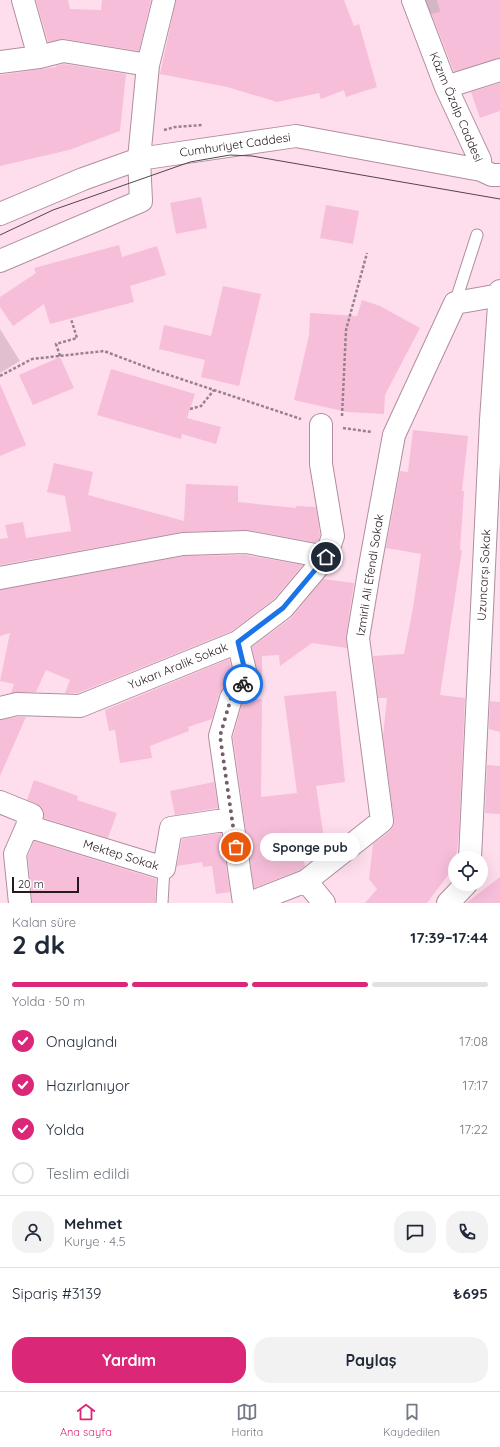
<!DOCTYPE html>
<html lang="tr">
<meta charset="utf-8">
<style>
body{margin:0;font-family:Quicksand,sans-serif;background:#f2f2f3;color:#1f2937;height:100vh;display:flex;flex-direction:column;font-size:15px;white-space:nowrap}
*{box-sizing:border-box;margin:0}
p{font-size:13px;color:#747a83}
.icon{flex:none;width:22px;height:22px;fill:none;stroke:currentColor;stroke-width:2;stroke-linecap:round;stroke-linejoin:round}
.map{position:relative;height:903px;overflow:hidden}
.sheet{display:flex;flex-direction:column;background:#fff;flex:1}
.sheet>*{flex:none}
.buttons{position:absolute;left:448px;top:851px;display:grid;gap:8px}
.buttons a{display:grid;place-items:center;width:40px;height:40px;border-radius:50%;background:#fff;box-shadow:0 4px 16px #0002;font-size:20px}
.scale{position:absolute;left:12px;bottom:10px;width:67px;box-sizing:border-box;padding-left:4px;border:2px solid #26191f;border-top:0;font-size:11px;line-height:14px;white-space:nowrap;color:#26191f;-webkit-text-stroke:3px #fff;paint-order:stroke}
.pin{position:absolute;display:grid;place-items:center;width:34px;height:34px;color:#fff;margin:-17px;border:2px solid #fff;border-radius:50%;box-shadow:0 1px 4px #0007}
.courier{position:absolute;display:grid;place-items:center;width:40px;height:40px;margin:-20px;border:3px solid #1a73e8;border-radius:50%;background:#fff;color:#222;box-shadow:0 1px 5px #0007}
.bubble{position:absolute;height:28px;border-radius:14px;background:#fff;box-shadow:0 4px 16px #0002;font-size:13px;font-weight:800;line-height:28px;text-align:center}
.overview em{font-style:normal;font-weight:800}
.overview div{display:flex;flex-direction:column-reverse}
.overview{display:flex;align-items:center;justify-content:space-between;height:68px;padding:0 12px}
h1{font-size:26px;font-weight:800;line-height:30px}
.bar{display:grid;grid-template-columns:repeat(4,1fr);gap:6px 4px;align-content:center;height:48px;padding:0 12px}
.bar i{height:5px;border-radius:3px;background:#e0e1e3}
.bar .on{background:#db2777}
.bar p{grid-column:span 4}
.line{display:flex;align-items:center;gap:10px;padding:0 12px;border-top:1px solid #e0e1e3}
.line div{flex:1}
.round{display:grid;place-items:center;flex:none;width:42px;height:42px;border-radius:16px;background:#f2f2f3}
ol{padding:0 12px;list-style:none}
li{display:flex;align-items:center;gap:12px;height:44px}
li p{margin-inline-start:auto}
li .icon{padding:4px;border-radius:50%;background:#db2777;color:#fff;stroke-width:4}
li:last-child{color:#747a83}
li i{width:22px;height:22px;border:2px solid #e0e1e3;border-radius:50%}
.primary-button{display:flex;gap:8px;margin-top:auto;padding:8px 12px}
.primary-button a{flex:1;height:46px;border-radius:16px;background:#db2777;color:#fff;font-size:16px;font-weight:800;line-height:46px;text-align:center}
.primary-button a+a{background:#f2f2f3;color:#1f2937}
.tabs{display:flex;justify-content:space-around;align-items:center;height:56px;border-top:1px solid #e0e1e3;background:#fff;font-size:11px;color:#747a83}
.tabs a{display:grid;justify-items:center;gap:2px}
.tabs .on{color:#db2777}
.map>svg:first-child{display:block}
.green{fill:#e1bfcf}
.building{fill:#f6bed9}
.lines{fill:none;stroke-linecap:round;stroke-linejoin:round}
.street-tunnel{stroke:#d3b7c4;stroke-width:22;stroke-dasharray:22 11;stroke-linecap:butt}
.lane-casing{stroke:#b18d9f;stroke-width:13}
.street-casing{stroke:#b18d9f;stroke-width:24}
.path{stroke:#98818c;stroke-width:2.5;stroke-dasharray:3 2;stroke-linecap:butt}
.lane{stroke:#fff;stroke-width:11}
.street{stroke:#fff;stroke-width:22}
.tram{stroke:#55434b;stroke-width:1}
.done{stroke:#725e67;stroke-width:4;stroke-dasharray:0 7.2}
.route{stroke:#1a73e8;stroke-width:5}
.labels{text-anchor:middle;stroke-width:4;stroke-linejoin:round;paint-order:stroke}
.street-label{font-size:12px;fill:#26191f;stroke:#fff}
</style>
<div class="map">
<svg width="500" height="903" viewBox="0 0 500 903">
<rect width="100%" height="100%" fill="#fedeed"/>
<path class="green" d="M0,329L20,361L0,373Z"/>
<path class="building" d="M36,0H68L70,9L101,10L102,0H151L139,51L65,39L48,42Z
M176,0H344L354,26L359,24L377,87L346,97L344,90L321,99L319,93L277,102L227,87L160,74Z
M426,0H500V58L454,72Z
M64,64L126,74L120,131L69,150L0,166V75L56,67V66Z
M500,83V111L480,118L471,92Z
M201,197L207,228L176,234L170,203Z
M326,205L359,211L353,244L320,238Z
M119,245L122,257L157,246L166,275L130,286L134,302L50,324L44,304L13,326L0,307V297L36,273L34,268Z
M223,286L261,294L239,386L201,377L205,360L159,349L164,325L211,336Z
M362,300L380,306L420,328L385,395L384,414L347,412L294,400L309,335L310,313L357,316Z
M60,357L74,388L33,405L19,375Z
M111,369L195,394L187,418L221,427L216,444L182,434L181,439L97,415Z
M0,384L26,445L0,456Z
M413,430L468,436L462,491H464L460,550H462L440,695L465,698L459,832L455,866L427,903H365L377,889L369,879L373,844L390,831L394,825V820L383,736L387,698H378L373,656L404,654L413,608L421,554L386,548L400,471L408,472Z
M54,463L93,472L88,495L184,521L186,484L238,486V502L296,508V506L316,507L320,535L318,543L248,530L182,532L0,565V539L8,538L5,525L23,522L26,538L71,531L65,496L47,492Z
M245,555L303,565L274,599L232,631L78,693H65L70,680L46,670L36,692L11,693L14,684L0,681L10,633L0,636V590L184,556Z
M323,579L354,583L346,636L347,648L312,643L280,666L279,655L262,656V679L259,681L252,647L291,618Z
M229,659L233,676L219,694L212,719L188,727L189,731L150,746L152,758L120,763L115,730L109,731L105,710Z
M336,691L345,782L316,786L324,838L300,842L305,866L300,870L254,888L233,737L242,704L245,700L262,699L261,797L297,793L284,696Z
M490,701L500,702V732L489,729Z
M18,717H26L0,776V720Z
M487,765L500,766V814L485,813Z
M34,780L78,796L77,800L117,813L108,838L44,818V813L42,807L27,800Z
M214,782L218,808L175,815L170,791Z
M221,833L230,892L216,894L212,866L203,867L202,862L177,866L182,839Z
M34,841L156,879L155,903H32L28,856Z
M500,877V903H466Z"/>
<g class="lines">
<path class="street-tunnel" d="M416,7L440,0"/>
<defs>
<path id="lane" d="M455,303L477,235
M162,903L164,868"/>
<path id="street" d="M23,0L39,57
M413,0L446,87L480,160L481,170
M0,62L39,57L63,51L148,65
M446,87L500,70
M0,214L83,179L139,159L296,136L481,170L492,175H500
M0,261L141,201L139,159L148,65L164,0
M0,578L183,544L246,542L326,557
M238,642L247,679L231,698L220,736L244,903
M0,708L17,704L80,706L238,642L283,608L326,557L333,536L321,464V425
M0,802L32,815L15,854L20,903
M27,826L164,868L171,828L231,819
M470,858L491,420L500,291
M306,881L324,903
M250,903L306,881L382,821L358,638L370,566L394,435L455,303L500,295
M448,903L466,884"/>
</defs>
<use href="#lane" class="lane-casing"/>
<use href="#street" class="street-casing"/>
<path class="path" d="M164,130L175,127L202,125
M60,356L56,344L77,338L71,319
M0,376L32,359L104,351L154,370L301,419
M190,409L201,406L214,390
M342,416L346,330L367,253
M343,428L372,432"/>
<use href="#lane" class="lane"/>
<use href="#street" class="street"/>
<path class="tram" d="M0,235L53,210L190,162L230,155L252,156L500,199"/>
</g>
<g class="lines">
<path class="done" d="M236,847L220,736L231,698L243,684"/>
<path class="route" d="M243,684L247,679L238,642L283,608L326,557"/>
</g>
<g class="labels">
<g class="street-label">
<text transform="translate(456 107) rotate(67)" y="4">Kâzım Özalp Caddesi</text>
<text transform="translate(235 145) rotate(-8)" y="4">Cumhuriyet Caddesi</text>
<text transform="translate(370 575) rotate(-81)" y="4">Izmirli Ali Efendi Sokak</text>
<text transform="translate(484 575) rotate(-87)" y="4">Uzuncarşı Sokak</text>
<text transform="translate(178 666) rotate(-22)" y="4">Yukarı Aralik Sokak</text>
<text transform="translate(121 855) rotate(17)" y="4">Mektep Sokak</text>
</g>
</g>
</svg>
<div class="buttons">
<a><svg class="icon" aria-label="locate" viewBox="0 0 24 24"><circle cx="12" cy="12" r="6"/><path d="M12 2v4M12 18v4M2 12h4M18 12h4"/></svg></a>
</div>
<div class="scale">20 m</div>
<div class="pin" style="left:236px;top:847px;background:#ea580c"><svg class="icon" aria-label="bag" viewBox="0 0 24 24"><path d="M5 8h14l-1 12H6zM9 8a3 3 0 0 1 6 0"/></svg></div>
<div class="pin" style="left:326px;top:557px;background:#1f2937"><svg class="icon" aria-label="home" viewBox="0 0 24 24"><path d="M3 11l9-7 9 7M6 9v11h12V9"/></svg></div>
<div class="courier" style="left:243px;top:684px"><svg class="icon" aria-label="bike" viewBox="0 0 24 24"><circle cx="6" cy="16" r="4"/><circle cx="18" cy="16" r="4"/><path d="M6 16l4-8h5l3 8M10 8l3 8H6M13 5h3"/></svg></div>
<div class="bubble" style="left:260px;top:833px;width:100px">Sponge pub</div>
</div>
<section class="sheet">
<div class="overview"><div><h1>2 dk</h1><p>Kalan süre</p></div><em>17:39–17:44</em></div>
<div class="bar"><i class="on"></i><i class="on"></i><i class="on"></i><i></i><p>Yolda · 50 m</p></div>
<ol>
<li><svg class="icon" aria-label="check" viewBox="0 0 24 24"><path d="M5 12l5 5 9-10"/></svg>Onaylandı<p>17:08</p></li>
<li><svg class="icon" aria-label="check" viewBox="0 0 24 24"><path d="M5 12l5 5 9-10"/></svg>Hazırlanıyor<p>17:17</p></li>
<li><svg class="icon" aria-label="check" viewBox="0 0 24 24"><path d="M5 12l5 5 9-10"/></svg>Yolda<p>17:22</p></li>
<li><i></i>Teslim edildi</li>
</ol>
<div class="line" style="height:72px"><a class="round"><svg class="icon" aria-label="person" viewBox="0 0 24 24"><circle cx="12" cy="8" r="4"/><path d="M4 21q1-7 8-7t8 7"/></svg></a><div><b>Mehmet</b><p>Kurye · 4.5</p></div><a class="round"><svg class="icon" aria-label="chat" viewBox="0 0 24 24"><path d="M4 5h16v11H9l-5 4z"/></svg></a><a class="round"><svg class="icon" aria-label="phone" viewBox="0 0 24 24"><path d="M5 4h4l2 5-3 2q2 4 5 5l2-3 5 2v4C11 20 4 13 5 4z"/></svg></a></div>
<div class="line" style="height:52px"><div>Sipariş #3139</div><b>₺695</b></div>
<div class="primary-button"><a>Yardım</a><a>Paylaş</a></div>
</section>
<nav class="tabs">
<a class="on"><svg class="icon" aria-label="home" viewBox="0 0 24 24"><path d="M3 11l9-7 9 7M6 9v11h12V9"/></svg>Ana sayfa</a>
<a><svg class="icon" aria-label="map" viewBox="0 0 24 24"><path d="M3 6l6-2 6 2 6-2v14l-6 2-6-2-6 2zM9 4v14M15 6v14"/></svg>Harita</a>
<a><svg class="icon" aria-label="saved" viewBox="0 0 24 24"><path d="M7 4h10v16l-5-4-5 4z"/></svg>Kaydedilen</a>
</nav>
